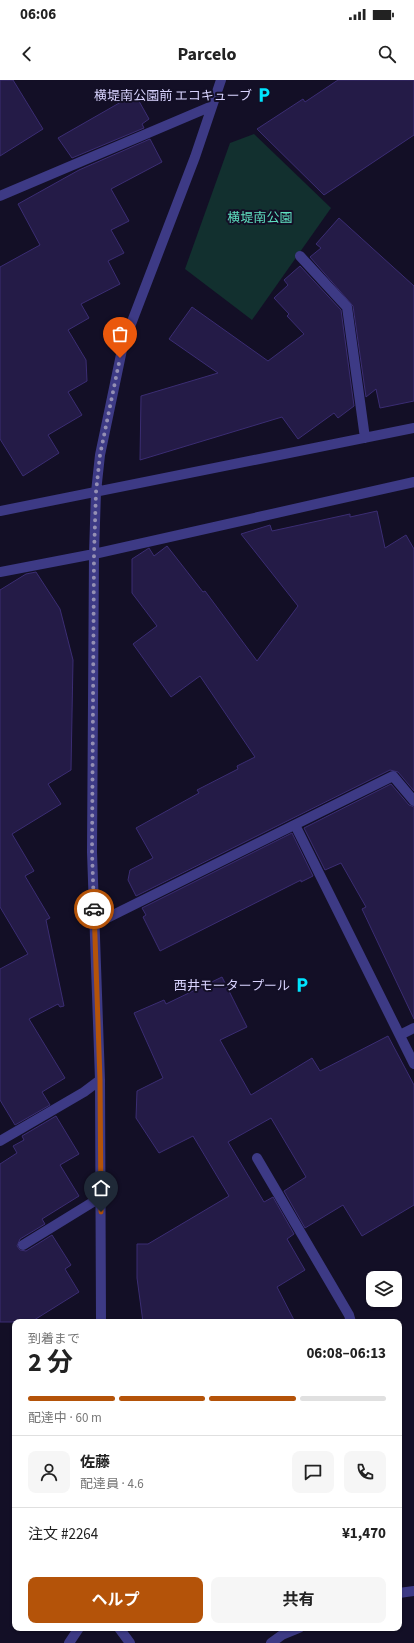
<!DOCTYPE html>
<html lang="ja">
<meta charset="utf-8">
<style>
body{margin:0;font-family:"Source Sans 3","Noto Sans JP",sans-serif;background:#f6f6f6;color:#222;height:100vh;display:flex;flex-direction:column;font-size:15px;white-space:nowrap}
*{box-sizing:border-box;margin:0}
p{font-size:13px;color:#767676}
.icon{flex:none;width:22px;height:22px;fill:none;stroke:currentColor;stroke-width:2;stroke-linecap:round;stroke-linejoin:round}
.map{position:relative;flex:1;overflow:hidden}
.sheet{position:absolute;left:12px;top:1239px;width:390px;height:312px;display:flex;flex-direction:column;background:#fff;border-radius:8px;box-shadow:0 1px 3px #0004}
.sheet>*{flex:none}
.fabs{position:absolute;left:366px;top:1191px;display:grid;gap:8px}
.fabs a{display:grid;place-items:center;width:36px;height:36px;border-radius:8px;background:#fff;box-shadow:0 1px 3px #0004;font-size:20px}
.pin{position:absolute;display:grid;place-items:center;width:34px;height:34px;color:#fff;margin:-41px -17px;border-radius:50% 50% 50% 0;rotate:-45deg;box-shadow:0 0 4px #0007}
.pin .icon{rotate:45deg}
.courier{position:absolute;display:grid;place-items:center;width:40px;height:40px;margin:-20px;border:3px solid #b45309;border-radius:50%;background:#fff;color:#222;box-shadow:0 1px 5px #0007}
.headline em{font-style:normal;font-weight:700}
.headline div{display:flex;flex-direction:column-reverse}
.headline{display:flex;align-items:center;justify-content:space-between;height:68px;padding:0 16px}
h1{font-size:26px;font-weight:700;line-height:30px}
.bar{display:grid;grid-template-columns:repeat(4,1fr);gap:6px 4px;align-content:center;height:48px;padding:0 16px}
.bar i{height:5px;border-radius:3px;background:#e0e0e0}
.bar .selected{background:#b45309}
.bar p{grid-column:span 4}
.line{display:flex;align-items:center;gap:10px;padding:0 16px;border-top:1px solid #e0e0e0}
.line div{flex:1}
.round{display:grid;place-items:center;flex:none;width:42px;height:42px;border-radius:8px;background:#f6f6f6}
.cta{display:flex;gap:8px;margin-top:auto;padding:8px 16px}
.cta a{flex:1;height:46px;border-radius:8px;background:#b45309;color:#fff;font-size:16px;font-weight:700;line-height:46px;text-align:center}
.cta a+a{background:#f6f6f6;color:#222}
.status{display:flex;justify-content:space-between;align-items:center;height:28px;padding:0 20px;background:#fff;direction:ltr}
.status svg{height:11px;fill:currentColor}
header{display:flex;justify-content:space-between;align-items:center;height:52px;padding:0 16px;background:#fff;font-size:18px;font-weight:700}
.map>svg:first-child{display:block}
.green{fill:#12302f}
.building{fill:#241b47;stroke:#3b2d73}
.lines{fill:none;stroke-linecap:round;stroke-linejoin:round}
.minor{stroke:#3d3a85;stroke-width:10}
.done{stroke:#948fb3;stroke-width:4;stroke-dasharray:0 7.2}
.route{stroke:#b45309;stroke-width:5}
.labels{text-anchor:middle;stroke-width:4;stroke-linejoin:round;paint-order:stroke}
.poi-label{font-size:13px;fill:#d9d4ff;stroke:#130f26;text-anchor:end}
.park-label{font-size:13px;fill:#5fe0c0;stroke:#130f26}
</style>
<div class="status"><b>06:06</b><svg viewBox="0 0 49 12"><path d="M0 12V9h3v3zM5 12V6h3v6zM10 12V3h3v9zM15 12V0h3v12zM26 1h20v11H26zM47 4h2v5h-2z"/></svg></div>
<header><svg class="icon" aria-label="back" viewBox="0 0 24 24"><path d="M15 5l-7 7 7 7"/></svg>Parcelo<svg class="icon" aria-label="search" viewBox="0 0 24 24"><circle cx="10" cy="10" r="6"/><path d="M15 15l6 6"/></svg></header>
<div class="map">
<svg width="414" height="1563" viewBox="0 0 414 1563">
<rect width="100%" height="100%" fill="#130f26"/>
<path class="green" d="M254,54L331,128L252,240L185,189L230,63Z"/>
<path class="building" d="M0,0H13L43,49L0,76Z
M338,0H414V55L324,115L257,49L303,19L305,22Z
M135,14L149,39L142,44L144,48L72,78L58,58Z
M150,59L162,82L111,109L129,141L111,150L124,173L108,181L120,204L81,224L89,238L68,250L86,280L87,301L68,312L82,335L48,355L59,373L23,396L0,359V187L40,165L18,124L79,90Z
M339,138L414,206V321L380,328L376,309L366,317L353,226L310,177L321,168L316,164Z
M300,186L341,230L354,326L338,338L334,333L298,359L282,337L140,380L141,316L218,293L169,259L192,227L268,281L304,254L287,236L289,234L274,218L288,205L284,200Z
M377,431L385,468L406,455L414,469V711L398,692L390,690L136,816L128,800L130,790L153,778L136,748L199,713L197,710L238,689L237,686L255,677L200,596L171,617L133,564L157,546L132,513V479L149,468L154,476L167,466L203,512L205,511L257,581L298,526L241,454L270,445L272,451L350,434V437Z
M36,492L60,529L73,580L71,690L48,704L61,724L12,754L34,791L25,796L50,838L46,840L64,926L60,927L58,924L29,939L65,998L42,1012L50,1025L15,1045L0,1020V889L28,874L0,827V510L26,494Z
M391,704L409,725L414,727V939L362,829L366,827L341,783L325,790L304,748Z
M292,753L313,796L301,802V800L160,871L143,837L146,835L142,828Z
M222,897L247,947L220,960L251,1015L312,978L320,991L388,956L414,1005V1125L362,1156L343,1125L305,1148L284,1111L306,1097L271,1038L228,1062L264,1122L273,1117L294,1154L287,1159L305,1190L277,1207L295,1242H143L137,1198V1164H148L229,1116L193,1056L159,1073L136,1038L137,1011L163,998L134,933L164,920L166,924Z
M56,1036L79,1074L60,1085L79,1116L42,1139L45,1144L20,1159L17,1166L20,1170L26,1171L52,1155L71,1185L65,1189L79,1212L31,1242H0V1084L17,1073L13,1066L24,1060L22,1056Z"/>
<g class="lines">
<path class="minor" d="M0,116L212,26
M300,176L347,227L365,358
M0,431L414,348
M0,492L94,474L414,402
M295,745L414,984
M95,844L393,696L414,721
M400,955L414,948
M0,1061L84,1012L100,1000
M257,1078L349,1235L351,1242
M23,1165L101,1117
M101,1242L100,1000L92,772L94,474L96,412L100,375L123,265L195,77L221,0
M399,1513L414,1511
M119,1548L130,1563
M69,1563L79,1548
M271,1563L282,1555L299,1548"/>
</g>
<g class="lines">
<path class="done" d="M94,829L92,772L94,474L96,412L100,375L120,278"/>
<path class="route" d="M94,829L100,1000L101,1132"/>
</g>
<defs>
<symbol id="parking-bare" viewBox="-9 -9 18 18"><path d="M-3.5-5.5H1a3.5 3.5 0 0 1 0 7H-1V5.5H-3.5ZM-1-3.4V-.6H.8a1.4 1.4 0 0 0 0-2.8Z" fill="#00e5ff" stroke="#130f26" stroke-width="2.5" paint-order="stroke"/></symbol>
</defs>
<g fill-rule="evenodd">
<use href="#parking-bare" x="253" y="4" width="22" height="22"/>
<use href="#parking-bare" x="291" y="894" width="22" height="22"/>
</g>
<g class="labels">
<g class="poi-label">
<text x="252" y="20">横堤南公園前 エコキューブ</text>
<text x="290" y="910">西井モータープール</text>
</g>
<g class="park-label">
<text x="260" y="142">横堤南公園</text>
</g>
</g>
</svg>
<div class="fabs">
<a><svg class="icon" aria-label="layers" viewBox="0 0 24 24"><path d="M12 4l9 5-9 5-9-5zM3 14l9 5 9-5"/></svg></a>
</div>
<div class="pin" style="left:120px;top:278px;background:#ea580c"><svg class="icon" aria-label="bag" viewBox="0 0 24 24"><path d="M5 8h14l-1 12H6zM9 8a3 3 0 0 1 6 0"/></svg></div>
<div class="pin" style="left:101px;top:1132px;background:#1f2937"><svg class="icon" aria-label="home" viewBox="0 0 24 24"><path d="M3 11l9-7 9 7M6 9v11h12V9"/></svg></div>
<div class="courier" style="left:94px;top:829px"><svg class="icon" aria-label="car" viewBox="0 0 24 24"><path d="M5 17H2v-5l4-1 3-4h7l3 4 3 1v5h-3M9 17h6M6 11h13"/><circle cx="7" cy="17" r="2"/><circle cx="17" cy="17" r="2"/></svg></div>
<section class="sheet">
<div class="headline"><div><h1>2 分</h1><p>到着まで</p></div><em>06:08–06:13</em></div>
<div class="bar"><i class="selected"></i><i class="selected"></i><i class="selected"></i><i></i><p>配達中 · 60 m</p></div>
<div class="line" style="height:72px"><a class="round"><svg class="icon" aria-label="person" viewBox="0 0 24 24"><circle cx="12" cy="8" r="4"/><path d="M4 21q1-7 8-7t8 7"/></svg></a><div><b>佐藤</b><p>配達員 · 4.6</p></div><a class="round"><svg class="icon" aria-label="chat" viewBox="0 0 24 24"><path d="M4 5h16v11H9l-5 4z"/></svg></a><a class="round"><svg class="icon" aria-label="phone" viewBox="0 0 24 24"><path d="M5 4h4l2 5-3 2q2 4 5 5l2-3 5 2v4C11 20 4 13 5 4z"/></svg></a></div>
<div class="line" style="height:52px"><div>注文 #2264</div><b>¥1,470</b></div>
<div class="cta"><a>ヘルプ</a><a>共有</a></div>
</section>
</div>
